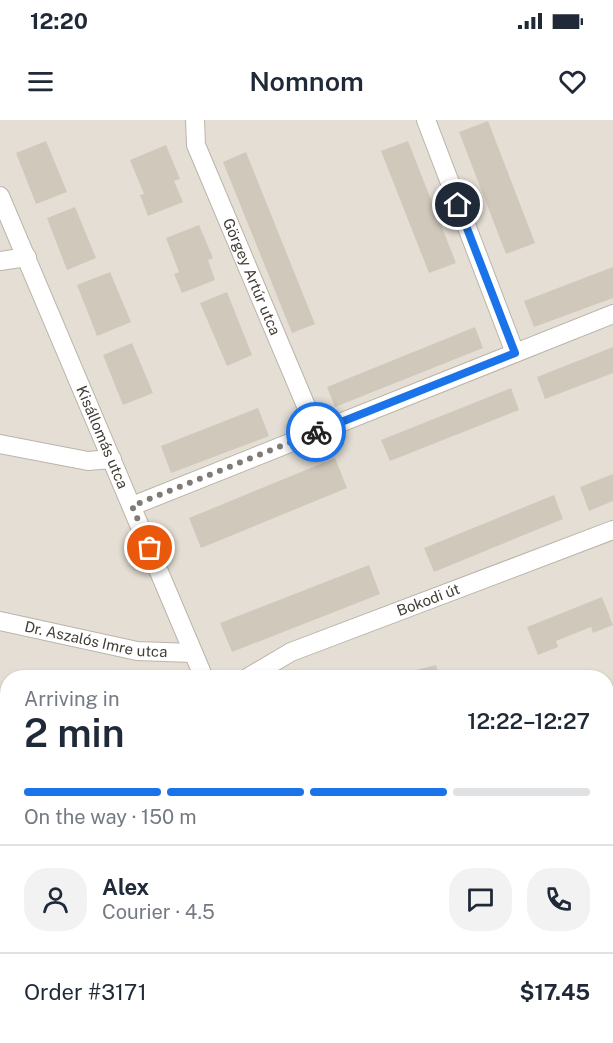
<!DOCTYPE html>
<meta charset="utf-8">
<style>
body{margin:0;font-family:"Public Sans",sans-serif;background:#f2f2f3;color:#1f2937;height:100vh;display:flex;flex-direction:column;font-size:22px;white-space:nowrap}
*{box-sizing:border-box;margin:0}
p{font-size:20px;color:#747a83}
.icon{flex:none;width:33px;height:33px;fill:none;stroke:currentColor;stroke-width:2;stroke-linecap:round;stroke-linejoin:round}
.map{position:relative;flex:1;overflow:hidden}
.details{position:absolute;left:0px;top:550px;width:614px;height:374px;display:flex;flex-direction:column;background:#fff;border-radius:24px 24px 0 0;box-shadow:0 2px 4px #0004}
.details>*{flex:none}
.pin{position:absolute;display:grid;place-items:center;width:51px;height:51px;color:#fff;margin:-26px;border:3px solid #fff;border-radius:50%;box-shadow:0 2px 6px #0007}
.courier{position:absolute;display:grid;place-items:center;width:60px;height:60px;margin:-30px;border:4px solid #1a73e8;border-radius:50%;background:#fff;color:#222;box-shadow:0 2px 8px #0007}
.overview em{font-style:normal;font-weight:600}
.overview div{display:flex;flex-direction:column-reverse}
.overview{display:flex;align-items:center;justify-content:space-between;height:102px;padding:0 24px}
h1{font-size:39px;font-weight:600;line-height:45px}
.bar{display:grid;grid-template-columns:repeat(4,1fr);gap:9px 6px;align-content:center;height:72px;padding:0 24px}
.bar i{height:8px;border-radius:4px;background:#e0e1e3}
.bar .active{background:#1a73e8}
.bar p{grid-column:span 4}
.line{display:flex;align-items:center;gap:15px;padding:0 24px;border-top:2px solid #e0e1e3}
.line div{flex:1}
.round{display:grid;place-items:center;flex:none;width:63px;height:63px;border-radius:24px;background:#f2f2f3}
.status{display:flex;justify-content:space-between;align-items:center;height:42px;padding:0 30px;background:#fff;direction:ltr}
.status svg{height:16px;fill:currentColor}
header{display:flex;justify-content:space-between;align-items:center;height:78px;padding:0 24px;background:#fff;font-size:27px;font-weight:600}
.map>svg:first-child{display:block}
.residential{fill:#e4ded4}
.industrial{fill:#e0dcd7}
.building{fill:#d1c8bc}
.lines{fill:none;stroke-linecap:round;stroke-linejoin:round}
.minor-casing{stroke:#bbb4a9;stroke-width:20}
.minor{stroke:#fff;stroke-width:18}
.done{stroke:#807b74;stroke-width:6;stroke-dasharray:0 10.8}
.route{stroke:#1a73e8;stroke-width:8}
.labels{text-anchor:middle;stroke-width:5;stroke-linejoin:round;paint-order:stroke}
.street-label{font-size:15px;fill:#433d36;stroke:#fff}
</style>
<div class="status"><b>12:20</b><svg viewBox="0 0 49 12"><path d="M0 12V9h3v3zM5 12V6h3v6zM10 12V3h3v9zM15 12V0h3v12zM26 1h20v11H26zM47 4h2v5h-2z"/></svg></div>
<header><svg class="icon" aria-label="menu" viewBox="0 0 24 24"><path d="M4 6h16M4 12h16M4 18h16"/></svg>Nomnom<svg class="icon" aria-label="heart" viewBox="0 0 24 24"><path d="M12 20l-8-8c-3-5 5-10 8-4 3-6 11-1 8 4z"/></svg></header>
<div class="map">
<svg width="613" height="923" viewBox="0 0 613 923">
<rect width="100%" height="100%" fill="#f1ede6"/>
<path class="residential" d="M0,0H613V839H606V558H8L7,611L0,597Z"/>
<path class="industrial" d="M606,831L613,832V923H140L120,917L606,916Z
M7,875V897L0,905V883Z"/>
<path class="building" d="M488,1L535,123L506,134L459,12Z
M46,21L67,72L36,84L16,33Z
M408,21L456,143L429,153L381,31Z
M166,25L180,59L174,61L183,82L148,96L140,75L144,74L130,40Z
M246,32L315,204L292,213L223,42Z
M75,87L96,138L67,150L47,98Z
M199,105L213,138L208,140L215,160L182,173L174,154L179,152L166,118Z
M613,147V178L534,207L524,181Z
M110,152L131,202L97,216L77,165Z
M227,172L252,235L227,246L200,183Z
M475,207L483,228L335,287L327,267Z
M132,223L153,273L123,285L103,235Z
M613,227V253L545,279L537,257Z
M511,268L519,290L390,341L381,320Z
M258,288L269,316L171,353L161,326Z
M335,338L347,368L201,428L189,398Z
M613,354V381L589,391L580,367Z
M554,375L563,399L434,452L424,428Z
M369,445L380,474L232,532L220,503Z
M602,477L613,505L593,513L591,507L556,521L558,527L538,535L527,507Z
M436,545L439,558H388V557Z"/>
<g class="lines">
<defs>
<g id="minor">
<path id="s1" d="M195,0L196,25L317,312"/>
<path d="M426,0L515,233"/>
<path id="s2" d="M0,76L204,558"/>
<path d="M0,141L27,137"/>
<path d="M0,324L88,341L112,339"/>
<path d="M132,386L613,194"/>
<path id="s3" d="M0,501L137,531L193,533"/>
<path id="s4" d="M247,558L291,532L613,410"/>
<path d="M606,655L613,654"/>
<path d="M0,846L8,836"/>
</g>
</defs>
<use href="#minor" class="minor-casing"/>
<use href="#minor" class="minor"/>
</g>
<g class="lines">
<path class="done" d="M150,428L132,386L316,312"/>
<path class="route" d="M316,312L515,233L458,85"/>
</g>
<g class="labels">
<g class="street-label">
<text dy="5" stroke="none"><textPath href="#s1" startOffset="168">Görgey Artúr utca</textPath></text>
<text dy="5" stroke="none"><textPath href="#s2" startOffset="262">Kisállomás utca</textPath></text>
<text dy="5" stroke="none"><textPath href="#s4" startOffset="198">Bokodi út</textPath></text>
<text dy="5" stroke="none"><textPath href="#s3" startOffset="98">Dr. Aszalós Imre utca</textPath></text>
</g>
</g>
</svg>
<div class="pin" style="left:150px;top:428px;background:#ea580c"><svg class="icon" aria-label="bag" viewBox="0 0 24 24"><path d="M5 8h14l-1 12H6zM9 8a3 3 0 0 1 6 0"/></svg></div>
<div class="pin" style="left:458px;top:85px;background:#1f2937"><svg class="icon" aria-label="home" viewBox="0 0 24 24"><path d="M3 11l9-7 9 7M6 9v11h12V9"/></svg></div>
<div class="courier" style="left:316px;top:312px"><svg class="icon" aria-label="bike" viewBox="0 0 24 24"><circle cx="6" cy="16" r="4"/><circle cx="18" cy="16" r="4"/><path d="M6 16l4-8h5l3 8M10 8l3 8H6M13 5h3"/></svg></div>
<section class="details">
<div class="overview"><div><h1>2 min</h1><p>Arriving in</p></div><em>12:22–12:27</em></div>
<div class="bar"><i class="active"></i><i class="active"></i><i class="active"></i><i></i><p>On the way · 150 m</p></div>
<div class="line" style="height:108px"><a class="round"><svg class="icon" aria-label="person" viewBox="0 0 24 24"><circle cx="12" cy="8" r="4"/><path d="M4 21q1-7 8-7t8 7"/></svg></a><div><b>Alex</b><p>Courier · 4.5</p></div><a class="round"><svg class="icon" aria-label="chat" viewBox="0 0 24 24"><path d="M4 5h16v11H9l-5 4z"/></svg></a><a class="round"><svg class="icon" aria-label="phone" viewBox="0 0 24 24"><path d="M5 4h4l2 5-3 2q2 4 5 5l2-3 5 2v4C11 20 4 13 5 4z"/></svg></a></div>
<div class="line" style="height:78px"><div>Order #3171</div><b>$17.45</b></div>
</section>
</div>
